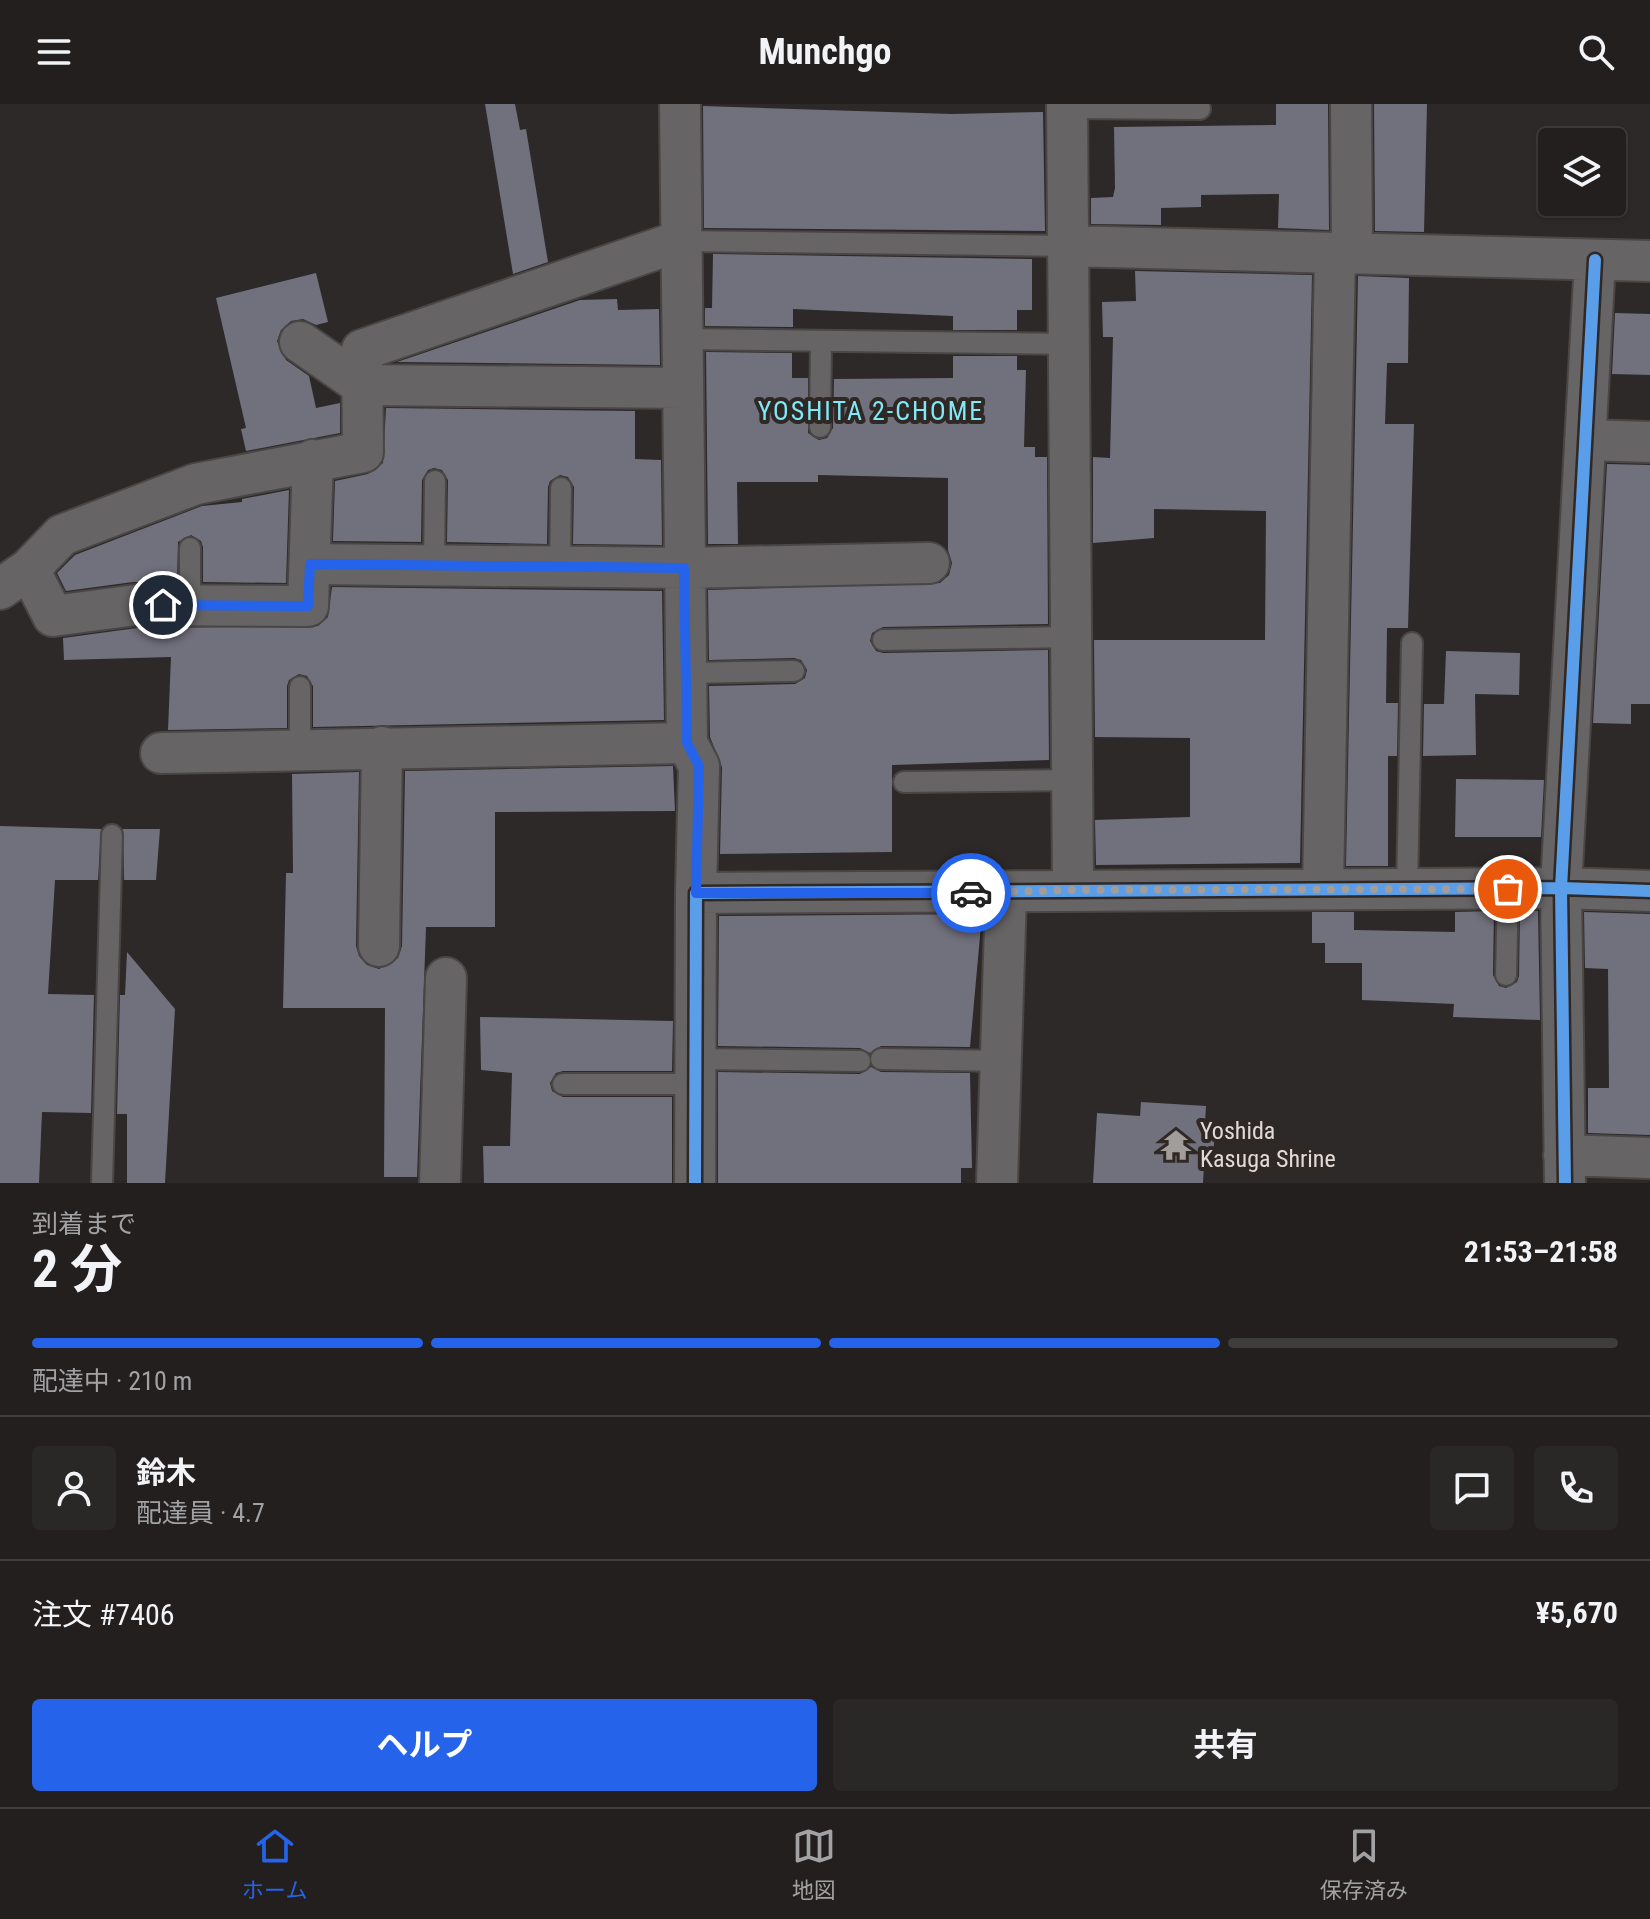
<!DOCTYPE html>
<html lang="ja">
<meta charset="utf-8">
<style>
body{margin:0;font-family:"Roboto Condensed","Noto Sans JP",sans-serif;background:#2a2727;color:#f1f3f6;height:100vh;display:flex;flex-direction:column;font-size:30px;white-space:nowrap}
*{box-sizing:border-box;margin:0}
p{font-size:26px;color:#a2a2a4}
.icon{flex:none;width:44px;height:44px;fill:none;stroke:currentColor;stroke-width:2;stroke-linecap:round;stroke-linejoin:round}
.map{position:relative;height:1079px;overflow:hidden}
.details{display:flex;flex-direction:column;background:#221f1e;flex:1}
.details>*{flex:none}
.fabs{position:absolute;left:1538px;top:24px;display:grid;gap:16px}
.fabs a{display:grid;place-items:center;width:88px;height:88px;border-radius:8px;background:#221f1e;box-shadow:0 2px 6px #0004,0 0 0 2px #3f3d3c;font-size:40px}
.pin{position:absolute;display:grid;place-items:center;width:68px;height:68px;color:#fff;margin:-34px;border:4px solid #fff;border-radius:50%;box-shadow:0 2px 8px #0007}
.courier{position:absolute;display:grid;place-items:center;width:80px;height:80px;margin:-40px;border:6px solid #2563eb;border-radius:50%;background:#fff;color:#222;box-shadow:0 2px 10px #0007}
.head em{font-style:normal;font-weight:700}
.head div{display:flex;flex-direction:column-reverse}
.head{display:flex;align-items:center;justify-content:space-between;height:136px;padding:0 32px}
h1{font-size:52px;font-weight:700;line-height:60px}
.bar{display:grid;grid-template-columns:repeat(4,1fr);gap:12px 8px;align-content:center;height:96px;padding:0 32px}
.bar i{height:10px;border-radius:6px;background:#3f3d3c}
.bar .current{background:#2563eb}
.bar p{grid-column:span 4}
.line{display:flex;align-items:center;gap:20px;padding:0 32px;border-top:2px solid #3f3d3c}
.line div{flex:1}
.round{display:grid;place-items:center;flex:none;width:84px;height:84px;border-radius:8px;background:#2a2727}
.action{display:flex;gap:16px;margin-top:auto;padding:16px 32px}
.action a{flex:1;height:92px;border-radius:8px;background:#2563eb;color:#fff;font-size:32px;font-weight:700;line-height:92px;text-align:center}
.action a+a{background:#2a2727;color:#f1f3f6}
header{display:flex;justify-content:space-between;align-items:center;height:104px;padding:0 32px;background:#221f1e;font-size:36px;font-weight:700}
.tabs{display:flex;justify-content:space-around;align-items:center;height:112px;border-top:2px solid #3f3d3c;background:#221f1e;font-size:22px;color:#a2a2a4}
.tabs a{display:grid;justify-items:center;gap:4px}
.tabs .current{color:#2563eb}
.map>svg:first-child{display:block}
.building{fill:#71707d}
.lines{fill:none;stroke-linecap:round;stroke-linejoin:round}
.service-casing{stroke:#494645;stroke-width:24}
.minor-casing{stroke:#494645;stroke-width:44}
.service{stroke:#666464;stroke-width:20}
.minor{stroke:#666464;stroke-width:40}
.cycleway-casing{stroke:#302825;stroke-width:17}
.cycleway{stroke:#5a9eea;stroke-width:12}
.done{stroke:#a19d9b;stroke-width:8;stroke-dasharray:0 14.4}
.route{stroke:#2563eb;stroke-width:10}
.labels{text-anchor:middle;stroke-width:8;stroke-linejoin:round;paint-order:stroke}
.poi-label{font-size:24px;fill:#e0dbd9;stroke:#302825;text-anchor:start}
.neighbourhood-label{font-size:26px;letter-spacing:2px;fill:#80e9f8;stroke:#302825}
</style>
<header><svg class="icon" aria-label="menu" viewBox="0 0 24 24"><path d="M4 6h16M4 12h16M4 18h16"/></svg>Munchgo<svg class="icon" aria-label="search" viewBox="0 0 24 24"><circle cx="10" cy="10" r="6"/><path d="M15 15l6 6"/></svg></header>
<div class="map">
<svg width="1650" height="1079" viewBox="0 0 1650 1079">
<rect width="100%" height="100%" fill="#2d2928"/>
<path class="building" d="M485,0H515L520,26L526,25L548,158L513,170Z
M1276,0H1328L1329,126L1278,124L1279,90L1201,91V103L1161,104V121L1091,120V94L1113,93L1115,84L1114,23L1276,21Z
M1374,0H1427L1424,128L1375,127Z
M703,2L952,10L1043,8L1045,127L704,124Z
M713,150L1032,155V206H1017V226H953V212L793,205V223L705,222V204H712Z
M1135,167L1312,171L1300,759L1096,761L1095,716L1190,713V634L1095,633L1094,536H1265L1266,407L1154,405V434L1093,439V353L1110,354L1113,233H1103L1102,198L1136,197Z
M316,169L328,218L316,221L303,215L291,217L281,226L277,237L286,256L309,272L316,304L340,299V329L246,347L241,325L246,324L216,194Z
M1358,172L1409,174L1408,259H1387L1385,320H1414L1408,524H1387L1386,599H1398L1397,652H1388V762H1346Z
M617,195L618,206L659,205L660,261L397,258L580,196Z
M1615,209L1650,210V271L1612,270Z
M706,248L792,249V274H808V329L819,336L827,334L833,324L834,275L953,274V252H1017V266H1026L1024,343H1035V353H1047L1048,520L883,523L872,529L870,537L876,547L883,549L1048,546L1049,656L892,661V748L720,750L722,663L710,633L709,582L795,580L805,574L807,566L801,556L794,554L709,556L708,486L940,479L949,471L952,459L948,446V374L818,371V378H737L738,440H708Z
M386,304L635,307V355L661,356L662,441L573,440L574,383L568,373L560,371L550,377L548,383L547,440L447,438L448,376L442,366L434,364L428,366L422,376L421,438L333,437L335,377L368,370L383,359Z
M1607,360L1650,361V600H1631V620L1593,619Z
M289,386L286,479L203,478V443L201,437L191,431L178,438L177,478H133L66,487L57,469L75,451L202,402L242,398V395Z
M332,483L662,487L664,616L313,623V582L307,572L299,570L289,576L287,582V624L168,626L171,553L64,556L63,534L137,524L318,522L328,513Z
M1446,547L1520,549L1519,591L1475,590L1476,651L1423,652L1424,600H1444Z
M673,662L675,707L495,708V823H426L417,1073H384L385,904H283L286,769H293L292,670L359,668L356,842L359,852L367,861L379,865L398,854L402,842L405,667Z
M1456,675L1544,676L1541,733H1455Z
M0,722L101,725L98,776H55L48,890L94,891L91,1009L42,1008L39,1079H0Z
M123,725H160L156,776H124Z
M1494,807L1493,871L1499,882L1506,884L1517,878L1519,872L1520,807H1538L1540,916L1453,913L1454,900L1362,896V859H1325V839H1312V808H1354V826L1455,828V808Z
M1584,808L1650,810V1031L1588,1029V984H1609L1608,865L1585,864Z
M982,810L970,943L881,942L870,949L860,944L718,942L719,812Z
M127,848L175,905L165,1079H127V1010H117L120,891H125Z
M480,913L673,917L672,967H563L556,969L550,979L552,987L563,993H672V1079H484L483,1042H510L512,969L481,966Z
M871,963L881,968L970,969L972,1064H961V1079H718V968L860,970Z
M1141,998L1206,1002L1205,1018L1215,1019L1213,1061H1204L1203,1079H1093L1097,1009L1140,1012Z"/>
<g class="lines">
<defs>
<path id="service" d="M1067,4L1200,5
M680,137L1068,142
M681,235L1069,240
M820,323L821,237
M190,444V501
M434,462L435,377
M560,463L561,384
M883,536L1071,533
M686,569L794,567
M300,583V645
M904,678L1072,676
M1407,785L1412,539
M1506,871L1508,785
M696,955L860,957
M881,955L1001,957
M563,980H696
M102,1079L112,731"/>
<path id="minor" d="M680,0L687,639L699,662L696,789
M1067,0L1073,786
M1351,0L1352,149
M1068,142L1650,157
M300,238L362,281L682,284
M1585,336L1650,338
M310,460L684,464L929,459
M29,465L53,512L136,501L308,502L313,356
M0,485L29,465L62,431L196,380L363,348L362,246L680,137
M161,649L687,639
M1323,785L1335,149
M379,842L382,643
M1564,1051L1650,1054
M440,1079L446,874
M695,1079L696,789L1561,784L1650,787
M997,1079L1006,789
M1565,1079L1561,784L1595,156"/>
</defs>
<use href="#service" class="service-casing"/>
<use href="#minor" class="minor-casing"/>
<use href="#service" class="service"/>
<use href="#minor" class="minor"/>
<defs>
<path id="cycleway" d="M695,1079L696,789L1561,784L1650,787
M1565,1079L1561,784L1595,156"/>
</defs>
<use href="#cycleway" class="cycleway-casing"/>
<use href="#cycleway" class="cycleway"/>
</g>
<g class="lines">
<path class="done" d="M971,789L1073,786L1508,785"/>
<path class="route" d="M163,501L308,502L310,460L684,464L687,639L699,662L696,789H971"/>
</g>
<defs>
<symbol id="temple-bare" viewBox="-9 -9 18 18"><path d="M0-6L5-2H3V0L6.5 2.5H4V6H1.5V3h-3V6H-4V2.5H-6.5L-3 0V-2H-5Z" fill="#a19d9b" stroke="#302825" stroke-width="2.5" paint-order="stroke"/></symbol>
</defs>
<g fill-rule="evenodd">
<use href="#temple-bare" x="1154" y="1019" width="44" height="44"/>
</g>
<g class="labels">
<g class="poi-label">
<text x="1200" y="1035">Yoshida<tspan x="1200" dy="28">Kasuga Shrine</tspan></text>
</g>
<g class="neighbourhood-label">
<text x="871" y="316">YOSHITA 2-CHOME</text>
</g>
</g>
</svg>
<div class="fabs">
<a><svg class="icon" aria-label="layers" viewBox="0 0 24 24"><path d="M12 4l9 5-9 5-9-5zM3 14l9 5 9-5"/></svg></a>
</div>
<div class="pin" style="left:1508px;top:785px;background:#ea580c"><svg class="icon" aria-label="bag" viewBox="0 0 24 24"><path d="M5 8h14l-1 12H6zM9 8a3 3 0 0 1 6 0"/></svg></div>
<div class="pin" style="left:163px;top:501px;background:#1f2937"><svg class="icon" aria-label="home" viewBox="0 0 24 24"><path d="M3 11l9-7 9 7M6 9v11h12V9"/></svg></div>
<div class="courier" style="left:971px;top:789px"><svg class="icon" aria-label="car" viewBox="0 0 24 24"><path d="M5 17H2v-5l4-1 3-4h7l3 4 3 1v5h-3M9 17h6M6 11h13"/><circle cx="7" cy="17" r="2"/><circle cx="17" cy="17" r="2"/></svg></div>
</div>
<section class="details">
<div class="head"><div><h1>2 分</h1><p>到着まで</p></div><em>21:53–21:58</em></div>
<div class="bar"><i class="current"></i><i class="current"></i><i class="current"></i><i></i><p>配達中 · 210 m</p></div>
<div class="line" style="height:144px"><a class="round"><svg class="icon" aria-label="person" viewBox="0 0 24 24"><circle cx="12" cy="8" r="4"/><path d="M4 21q1-7 8-7t8 7"/></svg></a><div><b>鈴木</b><p>配達員 · 4.7</p></div><a class="round"><svg class="icon" aria-label="chat" viewBox="0 0 24 24"><path d="M4 5h16v11H9l-5 4z"/></svg></a><a class="round"><svg class="icon" aria-label="phone" viewBox="0 0 24 24"><path d="M5 4h4l2 5-3 2q2 4 5 5l2-3 5 2v4C11 20 4 13 5 4z"/></svg></a></div>
<div class="line" style="height:104px"><div>注文 #7406</div><b>¥5,670</b></div>
<div class="action"><a>ヘルプ</a><a>共有</a></div>
</section>
<nav class="tabs">
<a class="current"><svg class="icon" aria-label="home" viewBox="0 0 24 24"><path d="M3 11l9-7 9 7M6 9v11h12V9"/></svg>ホーム</a>
<a><svg class="icon" aria-label="map" viewBox="0 0 24 24"><path d="M3 6l6-2 6 2 6-2v14l-6 2-6-2-6 2zM9 4v14M15 6v14"/></svg>地図</a>
<a><svg class="icon" aria-label="saved" viewBox="0 0 24 24"><path d="M7 4h10v16l-5-4-5 4z"/></svg>保存済み</a>
</nav>
